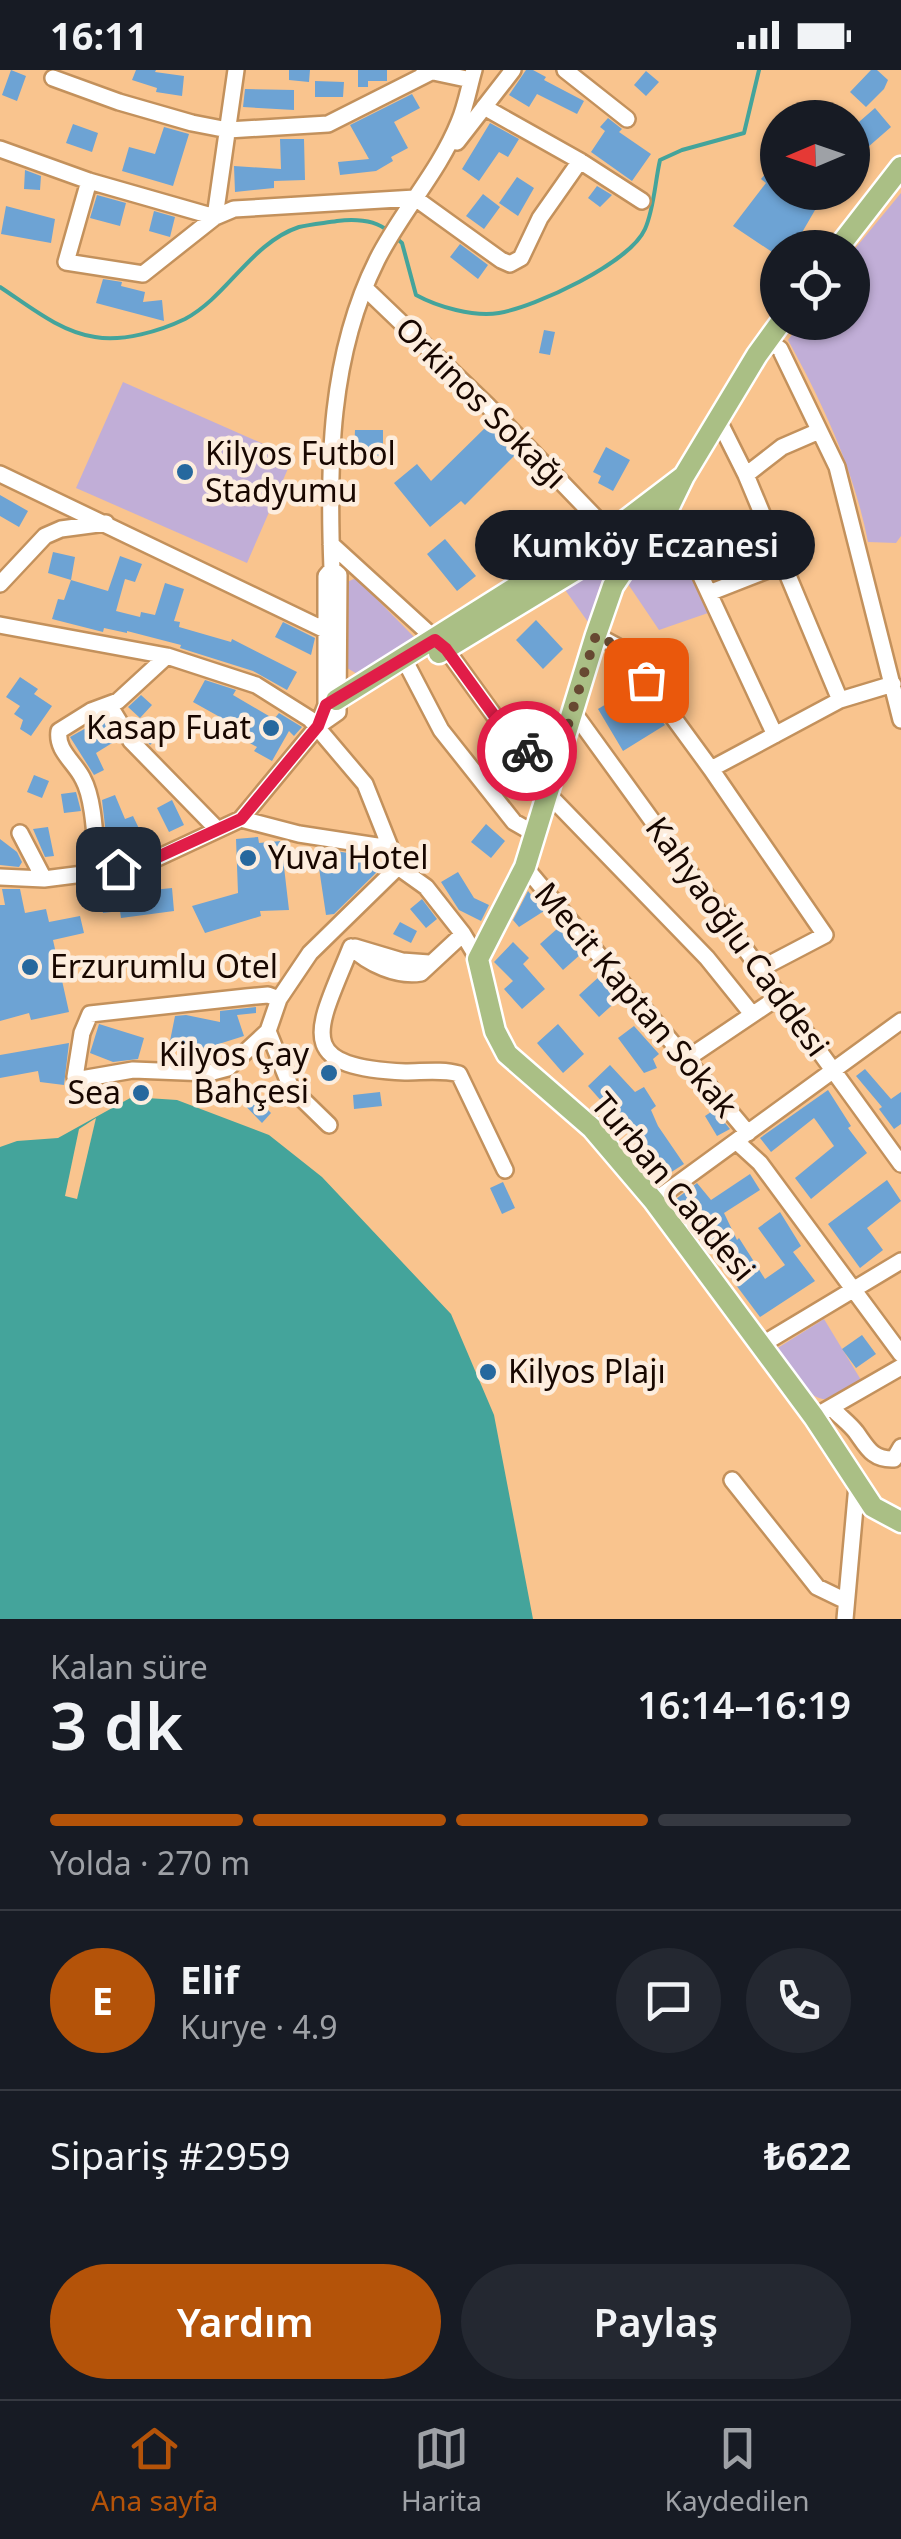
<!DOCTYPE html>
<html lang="tr">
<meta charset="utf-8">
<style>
body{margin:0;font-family:"Noto Sans",sans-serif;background:#242831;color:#f1f3f6;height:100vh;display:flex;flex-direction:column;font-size:38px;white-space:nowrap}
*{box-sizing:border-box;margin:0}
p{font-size:32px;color:#9ea1a6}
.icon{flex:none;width:55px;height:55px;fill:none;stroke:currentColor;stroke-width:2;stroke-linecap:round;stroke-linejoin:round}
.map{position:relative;height:1549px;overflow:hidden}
.details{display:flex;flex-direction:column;background:#171b24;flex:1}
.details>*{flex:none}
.needle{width:65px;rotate:268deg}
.controls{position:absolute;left:760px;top:30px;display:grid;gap:20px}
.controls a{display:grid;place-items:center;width:110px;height:110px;border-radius:50%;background:#171b24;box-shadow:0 2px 8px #0004;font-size:50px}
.pin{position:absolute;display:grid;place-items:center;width:85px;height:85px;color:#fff;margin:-42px;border-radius:20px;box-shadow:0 5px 15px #0006}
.courier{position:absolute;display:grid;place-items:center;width:100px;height:100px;margin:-50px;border:8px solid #e11d48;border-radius:50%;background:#fff;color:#222;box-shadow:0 2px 12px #0007}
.bubble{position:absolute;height:70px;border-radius:35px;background:#171b24;box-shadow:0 2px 8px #0004;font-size:32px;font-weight:600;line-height:70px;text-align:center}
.headline em{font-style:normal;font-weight:600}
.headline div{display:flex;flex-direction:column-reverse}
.headline{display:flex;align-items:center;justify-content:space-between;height:170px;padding:0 50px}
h1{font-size:65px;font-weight:600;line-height:75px}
.bar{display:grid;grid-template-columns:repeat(4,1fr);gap:15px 10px;align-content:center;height:120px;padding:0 50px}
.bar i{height:12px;border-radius:8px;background:#363941}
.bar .active{background:#b45309}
.bar p{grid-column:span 4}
.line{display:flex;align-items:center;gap:25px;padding:0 50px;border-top:2px solid #363941}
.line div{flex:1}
.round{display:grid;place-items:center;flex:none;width:105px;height:105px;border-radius:52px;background:#242831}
.primary-button{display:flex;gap:20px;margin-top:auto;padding:20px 50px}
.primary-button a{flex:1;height:115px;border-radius:60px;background:#b45309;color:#fff;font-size:40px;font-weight:600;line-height:115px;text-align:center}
.primary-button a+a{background:#242831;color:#f1f3f6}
.status{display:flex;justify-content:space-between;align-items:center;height:70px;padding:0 50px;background:#171b24;direction:ltr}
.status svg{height:28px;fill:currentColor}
.tab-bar{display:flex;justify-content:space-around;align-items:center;height:140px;border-top:2px solid #363941;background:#171b24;font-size:28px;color:#9ea1a6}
.tab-bar a{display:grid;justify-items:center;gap:5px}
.tab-bar .active{color:#b45309}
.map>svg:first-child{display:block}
.green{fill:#c1aed7}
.water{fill:#44a49b}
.pier{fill:#f9c48e}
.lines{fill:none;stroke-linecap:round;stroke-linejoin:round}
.stream{stroke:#44a49b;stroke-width:4}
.building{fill:#6da3d4}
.minor-casing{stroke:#c3915c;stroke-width:20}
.major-casing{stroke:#fff;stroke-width:25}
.minor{stroke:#fff;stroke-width:15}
.major{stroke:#aabf85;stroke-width:20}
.done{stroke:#674932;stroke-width:10;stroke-dasharray:0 18}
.route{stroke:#e11d48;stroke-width:12}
.poi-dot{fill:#26689e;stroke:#fdeddd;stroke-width:4}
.labels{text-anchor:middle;stroke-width:9;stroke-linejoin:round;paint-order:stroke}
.street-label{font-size:32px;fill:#180700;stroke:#fdeddd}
.poi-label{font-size:32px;fill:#180700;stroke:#fdeddd;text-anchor:start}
</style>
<div class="status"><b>16:11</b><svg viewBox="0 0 49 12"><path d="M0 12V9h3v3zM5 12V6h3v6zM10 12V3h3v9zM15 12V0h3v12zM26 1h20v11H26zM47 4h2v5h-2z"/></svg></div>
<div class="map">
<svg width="901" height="1549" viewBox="0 0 901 1549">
<rect width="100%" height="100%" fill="#f9c48e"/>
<path class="green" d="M901,123V466L896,473L868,472C854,400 823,334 788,270L801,253L852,252L853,181Z
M123,312L293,387L247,493L76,418Z
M662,465L674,468L708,543L659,560L628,514Z
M593,495L603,507L588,552L563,517Z
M356,508L414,567L359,605L347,598V512Z
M824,1249L861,1310C853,1316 843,1324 834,1328C808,1337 789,1296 776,1279Z"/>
<path class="water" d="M132,1027L177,1030L269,1065L322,1107L451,1244L494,1345L533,1549H0V1077L17,1071L58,1068Z"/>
<path class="pier" d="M96,1048L77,1129L65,1126L79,1059Z"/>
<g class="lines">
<path class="stream" d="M395,167L402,173L416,225C438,237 473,247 499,243C535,237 630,193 645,159C654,139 655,112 660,90L682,80L744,63L759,0
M0,217C29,236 60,262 95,267C123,272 160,261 185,249C228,226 251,173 299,157C311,154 325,153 337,151C354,149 375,150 388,161"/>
</g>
<path class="building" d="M11,0L26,6L17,31L2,25Z
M136,0H156L155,2L184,6L182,26L156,22L157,18L132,10Z
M289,0H310L309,12L289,10Z
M358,0H387V11H368V17H358Z
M526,0H533L546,7L544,10L584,31L577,44L537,24L529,37L509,25Z
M871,0H877L888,10L884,19L866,37L850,22Z
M646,1L659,12L646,26L634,15Z
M315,11L344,12L343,27H315Z
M245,19L294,20V40L243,37Z
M412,24L420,38L394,52L408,78L391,87L393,91L376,101L340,105L338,92L369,89L350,55Z
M875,38L891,57L852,91V58Z
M608,48L622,59L619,62L651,84L632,111L591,82L605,61L600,57Z
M490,53L519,69L508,87L499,82L479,111L462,99Z
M73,54L98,63L92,82L66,73Z
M164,57L189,64L173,116L122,101L129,77L155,84Z
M280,69H304L305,110L274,111V118L235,122L234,96L281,99Z
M778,89V122H810L822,128L793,178H778V186L733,156L766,113L761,109Z
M25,100L41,106L40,120L24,119Z
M517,107L534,118L518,146L499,133Z
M597,116L612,125L600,137L588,128Z
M483,124L500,137L484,159L466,146Z
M97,125L126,133L120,156L90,148Z
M6,136L55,149L51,173L1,164Z
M154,141L175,147L170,167L149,161Z
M460,174L488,195L478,209L450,187Z
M103,209L122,212L121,216L145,222L143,232L162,230L164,251L96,233Z
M544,260L555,262L550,285L539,283Z
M489,354L517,383L465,435L461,431L430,457L394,413L417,394L431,411Z
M355,360H383V386H354Z
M606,377L630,390L613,421L598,413L601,406L593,402Z
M0,425L28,441L19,457L0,446Z
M445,469L476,506L457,521L427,484Z
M53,482L75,487L71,510L48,503Z
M120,486L142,494L135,512L125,509L116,541L140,547L141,542L155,545L165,513L184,519L174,551L180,552L179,557L231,572L232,569L297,602L287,620L253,601L180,578L181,575L127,561V563L104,558L103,562L52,549L58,529L64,530L71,510L108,521Z
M536,550L563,579L543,599L516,570Z
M283,552L315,568L311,585L275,567Z
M20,607L38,619L34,624L52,636L31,666L20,659L23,650L14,644L20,636L6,627Z
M205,610L236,620L233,625L274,649L279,643L302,657L294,666L289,661L272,691L254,681L257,677L223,658L227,651L193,632Z
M636,616L665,655L623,681L598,639Z
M141,625L152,635L140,648L128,637Z
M104,648L117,670L96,683L104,700L94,705L70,667Z
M144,652L158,668L150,675L137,659Z
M34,705L49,711L42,728L27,722Z
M76,722L81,741L64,743L61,724Z
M115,725L125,749L133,746L144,769L108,782L102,730Z
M172,730L184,755L169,762L157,738Z
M486,754L505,771L491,788L471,772Z
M48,757L54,786L45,787L33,759Z
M258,767L259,773L281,771L289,840L260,841L261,846L205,863L192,836L238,823L236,769Z
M0,769L17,782L22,792L19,797L0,795Z
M316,778L374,787L383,796L334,844L326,845Z
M458,802L474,828L489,835L481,851L459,840L441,812Z
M132,811L133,822L172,818L174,841L121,848L120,841L103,843L99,815Z
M2,819H20L25,843L46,839L49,852L80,846L84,863L53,870L69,942L31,950L29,943L0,951V835H5Z
M528,821L544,841L519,857L513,850Z
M422,829L437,849L426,858L410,839Z
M400,852L417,861L411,873L393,864Z
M558,858L581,884L563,900L540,874Z
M513,872L529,888L523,894L545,919L522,939L504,919L513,911L494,892Z
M601,905L620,928L599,947L579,925Z
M256,937V943L237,945L244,966L206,978L170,971L175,946L186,945L220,952V941Z
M99,954L144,968L138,989L113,992L90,983Z
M558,954L584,984L563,1003L537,973Z
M634,956L659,984L653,989L657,998L644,1003L618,968Z
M69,973L64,1015L40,1012L38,1001L0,1008V985Z
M610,995L635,1022L644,1017L656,1036L651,1040L658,1056L684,1094L662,1108L631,1052L621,1057L606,1032L604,1034L588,1016Z
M865,999L891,1029L901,1022V1054L894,1059L879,1039L882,1037L856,1006Z
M238,1009L271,1043L262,1053L228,1018Z
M828,1020L851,1056L848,1058L867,1083L811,1129L795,1108L834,1076L817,1052L814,1048L771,1082L760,1068Z
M380,1022L382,1036L354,1039L353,1025Z
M714,1040L730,1059L717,1066L705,1046Z
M750,1104L760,1120L724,1143L737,1170L739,1168L765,1209L785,1195L758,1158L780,1142L801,1176L793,1182L815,1211L760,1247L724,1199L730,1195L717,1175L707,1179L697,1156L692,1159L682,1145L685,1143L676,1129L697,1113L711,1130Z
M887,1110L901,1131L867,1158L883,1180L860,1198L828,1154Z
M503,1112L515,1138L502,1144L490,1118Z
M862,1265L876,1284L856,1298L842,1279Z"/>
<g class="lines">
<defs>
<path id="minor" d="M424,0L471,10
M565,0L627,49
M53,8L119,32L192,53L228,60L328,54L429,3
M484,37L580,91L642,131
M457,72L513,0
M0,79L89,111L215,147L234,139L415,128
M89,111L66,192L143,204L215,147L236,0
M415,128L501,190L510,194L521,188L540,148L580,91
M366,219L487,335L596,448L605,463
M768,271L780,279L837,397L901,650
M719,351L746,405L840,630
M0,404L325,560L338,562
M746,405L782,377L819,361
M666,443L679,459L775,665
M331,474L446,579L501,655L552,706
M0,514L45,466L61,459L106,453
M709,523L783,494
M0,555L167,586L256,615L310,649L365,714L398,797L426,817L463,864L478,889
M596,565L624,580L711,699L825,865L760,899
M404,589L441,660L514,752L535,764
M109,635L131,671L217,759
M332,639L326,635V506L332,499
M572,640L901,1094
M318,656L338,642L339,505L332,499C328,394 329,286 377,190C401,142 439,102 459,52C466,36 469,17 474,0
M711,699L840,630L893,614
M548,724L707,888L752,944
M241,749L299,764L390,778
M20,763L44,809
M525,797L748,1063
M98,802C95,776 95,731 83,709C75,692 56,681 59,661L91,641L118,631L167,586
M0,807L44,809L138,797L241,749L318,656L326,635L336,630
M351,877C318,959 290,997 405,1002C423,1002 442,999 459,1004L505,1100
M351,877C368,894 397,907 421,903L463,864
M355,877L402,891L429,893
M279,929L268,925L246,927L90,944L82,963L75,1007L81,1009L133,1000L209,1003L228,998L268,961L279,929L310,883L398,797
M268,961L291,1018L329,1055
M685,990L780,926
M737,1072L760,1093L901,1284
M654,1131L901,951
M761,1275L901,1191
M832,1338C839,1346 849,1353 856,1362C867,1377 872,1390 894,1389L901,1377
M814,1347L901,1297
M732,1410L817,1517L846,1531
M845,1549L857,1415"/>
<path id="major" d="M838,178L901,97
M624,482L623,501L613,516L596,565L525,797L478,889L495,961L507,984L592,1058L654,1131L814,1347L873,1437L901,1452
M613,484L624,482L666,443L684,406L757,285L781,252
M439,583L607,481
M336,630L591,470L603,467L607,461L617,457L684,406"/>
</defs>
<use href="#minor" class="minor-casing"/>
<use href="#major" class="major-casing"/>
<use href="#minor" class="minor"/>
<use href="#major" class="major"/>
</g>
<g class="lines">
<path class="done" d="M527,681L552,706L596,565L624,580L646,610"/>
<path class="route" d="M118,799L138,796L241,749L318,656L326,635L435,570L446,579L501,655L527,681"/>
</g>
<g class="poi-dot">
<circle cx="185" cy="402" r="10"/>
<circle cx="271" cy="658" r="10"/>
<circle cx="248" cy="788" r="10"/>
<circle cx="30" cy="897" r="10"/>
<circle cx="329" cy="1003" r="10"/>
<circle cx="141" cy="1023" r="10"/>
<circle cx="488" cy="1302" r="10"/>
</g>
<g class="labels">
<g class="street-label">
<text transform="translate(481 333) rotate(45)" y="11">Orkinos Sokağı</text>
<text transform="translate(737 867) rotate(54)" y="11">Kahyaoğlu Caddesi</text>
<text transform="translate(636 930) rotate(50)" y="11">Mecit Kaptan Sokak</text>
<text transform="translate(673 1117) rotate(50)" y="11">Turban Caddesi</text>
</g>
<g class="poi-label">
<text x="205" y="395">Kilyos Futbol<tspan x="205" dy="37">Stadyumu</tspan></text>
<text x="251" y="669" text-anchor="end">Kasap Fuat</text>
<text x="268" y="799">Yuva Hotel</text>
<text x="50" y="908">Erzurumlu Otel</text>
<text x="309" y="996" text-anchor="end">Kilyos Çay<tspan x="309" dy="37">Bahçesi</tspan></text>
<text x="121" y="1034" text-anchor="end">Sea</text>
<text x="508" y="1313">Kilyos Plajı</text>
</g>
</g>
</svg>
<div class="controls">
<a><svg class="needle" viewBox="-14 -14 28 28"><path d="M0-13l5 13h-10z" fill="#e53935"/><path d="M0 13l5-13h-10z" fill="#9ea1a6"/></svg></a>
<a><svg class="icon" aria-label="locate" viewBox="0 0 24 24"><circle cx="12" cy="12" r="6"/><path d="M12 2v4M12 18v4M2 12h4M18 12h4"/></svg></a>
</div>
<div class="pin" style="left:646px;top:610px;background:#ea580c"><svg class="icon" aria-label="bag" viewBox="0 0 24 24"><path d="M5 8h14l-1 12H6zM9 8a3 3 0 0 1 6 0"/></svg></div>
<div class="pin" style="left:118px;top:799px;background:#1f2937"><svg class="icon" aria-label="home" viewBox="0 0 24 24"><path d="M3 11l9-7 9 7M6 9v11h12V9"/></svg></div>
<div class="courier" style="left:527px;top:681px"><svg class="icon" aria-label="bike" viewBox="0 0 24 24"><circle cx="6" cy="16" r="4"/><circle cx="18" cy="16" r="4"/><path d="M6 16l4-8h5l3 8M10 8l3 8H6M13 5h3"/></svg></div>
<div class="bubble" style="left:475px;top:440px;width:340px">Kumköy Eczanesi</div>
</div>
<section class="details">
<div class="headline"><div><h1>3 dk</h1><p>Kalan süre</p></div><em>16:14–16:19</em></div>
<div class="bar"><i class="active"></i><i class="active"></i><i class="active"></i><i></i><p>Yolda · 270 m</p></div>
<div class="line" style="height:180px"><b class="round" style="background:#b45309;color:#fff">E</b><div><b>Elif</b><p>Kurye · 4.9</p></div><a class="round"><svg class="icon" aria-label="chat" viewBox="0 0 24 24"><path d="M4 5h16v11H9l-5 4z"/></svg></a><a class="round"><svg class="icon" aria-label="phone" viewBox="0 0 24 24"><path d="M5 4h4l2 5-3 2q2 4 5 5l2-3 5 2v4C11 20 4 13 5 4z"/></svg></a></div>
<div class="line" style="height:130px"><div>Sipariş #2959</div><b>₺622</b></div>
<div class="primary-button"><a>Yardım</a><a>Paylaş</a></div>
</section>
<nav class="tab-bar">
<a class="active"><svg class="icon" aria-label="home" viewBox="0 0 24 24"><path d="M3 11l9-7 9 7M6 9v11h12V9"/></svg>Ana sayfa</a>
<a><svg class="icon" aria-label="map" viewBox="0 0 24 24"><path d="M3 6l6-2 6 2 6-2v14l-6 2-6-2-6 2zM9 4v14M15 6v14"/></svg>Harita</a>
<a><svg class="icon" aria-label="saved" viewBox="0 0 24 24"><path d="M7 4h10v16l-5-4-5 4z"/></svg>Kaydedilen</a>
</nav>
